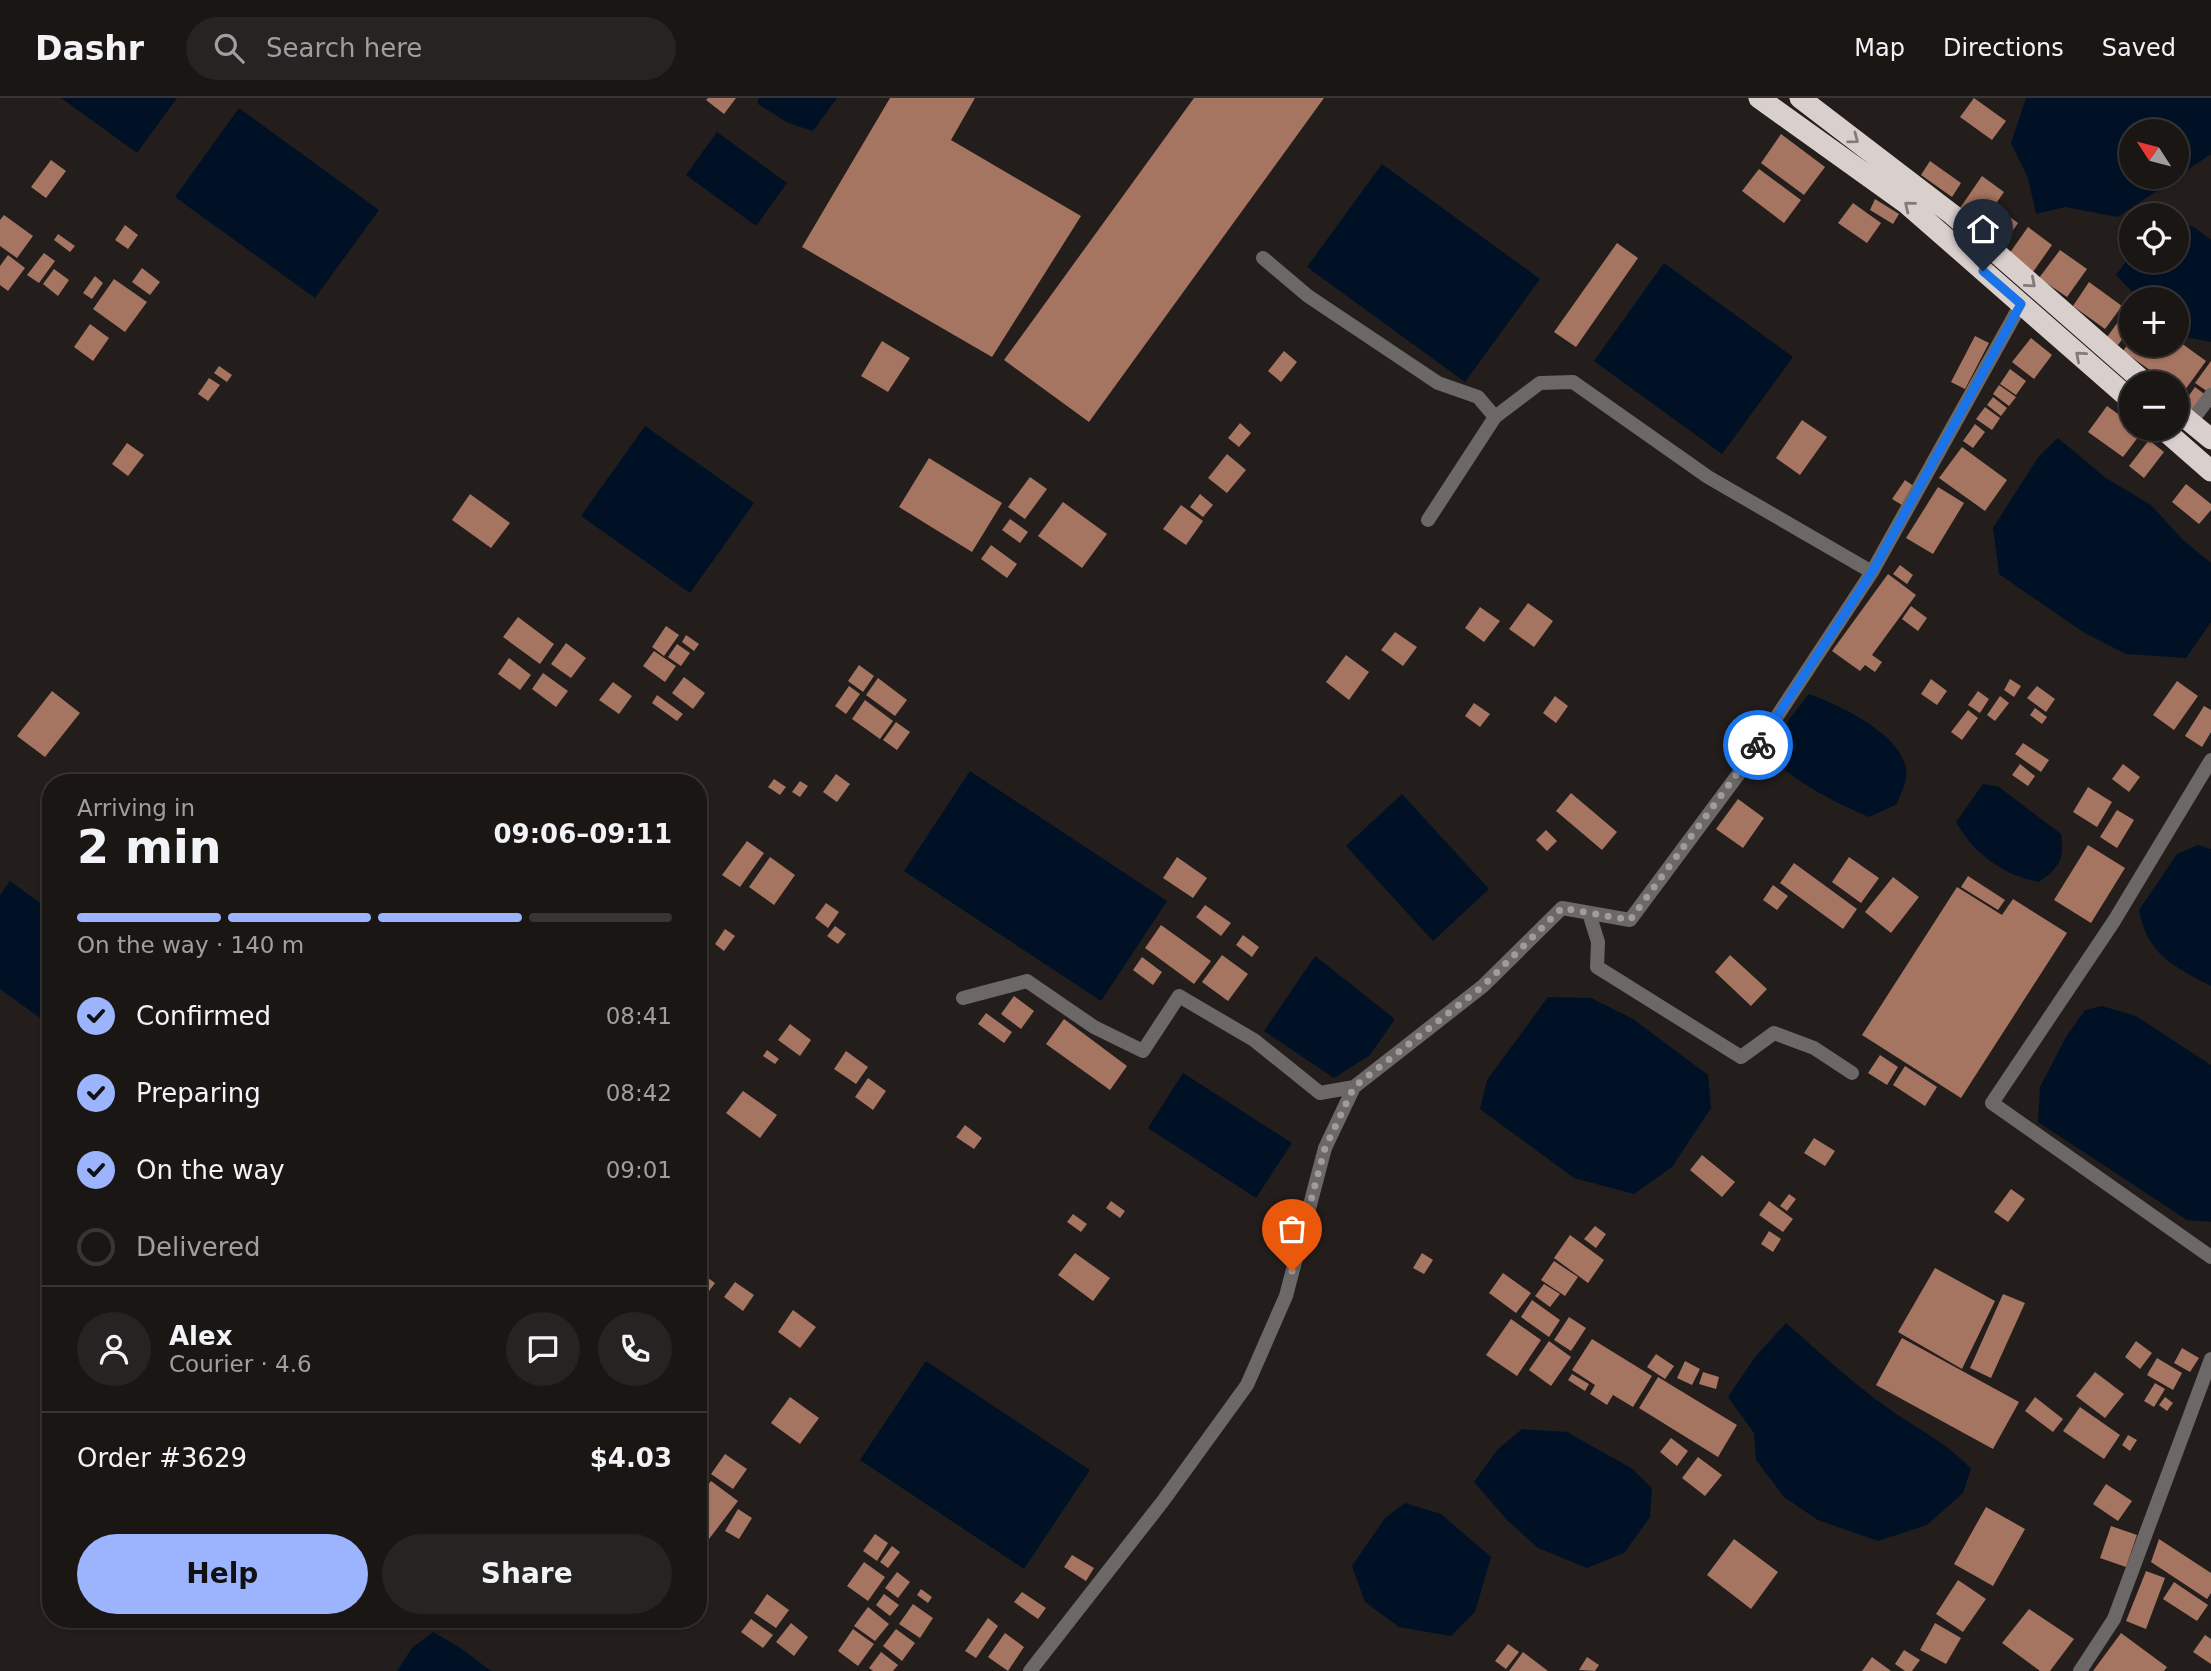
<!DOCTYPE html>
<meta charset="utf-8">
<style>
body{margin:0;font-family:"DejaVu Sans",sans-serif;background:#272322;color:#f1f3f6;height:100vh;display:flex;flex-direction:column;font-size:26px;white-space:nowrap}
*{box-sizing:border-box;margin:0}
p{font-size:23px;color:#9f9fa0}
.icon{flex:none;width:38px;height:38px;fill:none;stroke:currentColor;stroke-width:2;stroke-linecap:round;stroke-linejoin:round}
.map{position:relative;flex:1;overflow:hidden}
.panel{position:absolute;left:42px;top:676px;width:665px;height:854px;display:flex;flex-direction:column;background:#1a1614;border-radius:28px;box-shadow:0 2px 5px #0004,0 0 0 2px #383534}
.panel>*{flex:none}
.needle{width:46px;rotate:306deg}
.fabs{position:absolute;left:2119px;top:21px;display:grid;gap:14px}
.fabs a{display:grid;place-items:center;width:70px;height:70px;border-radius:50%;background:#1a1614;box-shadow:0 2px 5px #0004,0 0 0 2px #383534;font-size:35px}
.pin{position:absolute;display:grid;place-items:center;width:60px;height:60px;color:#fff;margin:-72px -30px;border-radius:50% 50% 50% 0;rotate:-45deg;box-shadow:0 0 7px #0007}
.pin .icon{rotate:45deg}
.courier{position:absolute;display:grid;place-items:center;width:70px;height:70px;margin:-35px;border:5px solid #1a73e8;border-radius:50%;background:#fff;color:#222;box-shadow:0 2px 9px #0007}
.headline em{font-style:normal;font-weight:800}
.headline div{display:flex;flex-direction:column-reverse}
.headline{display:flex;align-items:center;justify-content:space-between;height:119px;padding:0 35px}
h1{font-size:46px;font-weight:800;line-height:52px}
.bar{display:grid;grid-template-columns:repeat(4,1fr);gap:10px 7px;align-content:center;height:84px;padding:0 35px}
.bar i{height:9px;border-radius:5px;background:#383534}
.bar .current{background:#9cb4fd}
.bar p{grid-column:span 4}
.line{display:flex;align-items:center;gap:18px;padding:0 35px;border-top:2px solid #383534}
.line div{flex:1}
.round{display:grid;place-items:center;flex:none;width:74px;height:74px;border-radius:37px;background:#272322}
ol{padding:0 35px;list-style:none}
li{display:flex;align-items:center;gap:21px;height:77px}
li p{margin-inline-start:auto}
li .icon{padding:7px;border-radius:50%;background:#9cb4fd;color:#111;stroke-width:4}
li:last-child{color:#9f9fa0}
li i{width:38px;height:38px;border:4px solid #383534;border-radius:50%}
.cta{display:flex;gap:14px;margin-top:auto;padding:14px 35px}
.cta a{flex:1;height:80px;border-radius:42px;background:#9cb4fd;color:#111;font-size:28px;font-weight:800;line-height:80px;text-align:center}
.cta a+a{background:#272322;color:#f1f3f6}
header{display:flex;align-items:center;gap:42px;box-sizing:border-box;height:98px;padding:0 35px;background:#1a1614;border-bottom:2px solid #383534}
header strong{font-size:33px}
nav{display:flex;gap:38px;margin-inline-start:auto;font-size:24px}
.search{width:490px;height:63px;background:#272322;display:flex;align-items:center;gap:18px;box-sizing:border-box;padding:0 24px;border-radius:38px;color:#9f9fa0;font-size:26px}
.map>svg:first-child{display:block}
.water{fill:#001126;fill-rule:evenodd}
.building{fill:#a67561}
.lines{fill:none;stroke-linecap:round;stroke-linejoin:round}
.street{stroke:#6b6867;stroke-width:14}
.highway{stroke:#d9d0ce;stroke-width:21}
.oneway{stroke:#837b79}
.done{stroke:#a09c9a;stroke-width:7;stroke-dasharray:0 12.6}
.route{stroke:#1a73e8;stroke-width:9}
</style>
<header>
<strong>Dashr</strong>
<div class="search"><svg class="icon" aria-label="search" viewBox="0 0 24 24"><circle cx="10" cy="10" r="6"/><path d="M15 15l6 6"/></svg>Search here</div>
<nav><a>Map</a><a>Directions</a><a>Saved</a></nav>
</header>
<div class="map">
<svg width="2211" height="1573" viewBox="0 0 2211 1573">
<rect width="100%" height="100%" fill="#231d1b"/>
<path class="water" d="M61,0H177L137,55Z
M758,0H837L813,33L788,25L758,6Z
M2026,0H2211V56L2118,119L2065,109L2036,116L2028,80L2011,45ZM2132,33H2177V79H2132Z
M239,10L379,112L315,200L175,99Z
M717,34L787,85L756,128L686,77Z
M1382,66L1540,181L1465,284L1307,169Z
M2177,124L2194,129L2211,142V244L2185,239L2177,233V201H2139L2116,177L2131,157L2132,163H2177Z
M1664,165L1793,259L1722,356L1594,263Z
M645,328L754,405L690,495L581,418Z
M2058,340L2106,380L2151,407L2183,442L2211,465V524L2186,560L2126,556L2083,534L1999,476L1993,430L2039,358Z
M1809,596C1839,607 1912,640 1906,680C1905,689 1899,698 1897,706L1869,719C1832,703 1801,687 1770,660L1790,620Z
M970,673L1167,803L1101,903L904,773Z
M1983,686L1999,689L2061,736C2065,761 2059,770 2039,784C2003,777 1974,756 1956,724Z
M1402,696L1489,791L1433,843L1346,748Z
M2198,747L2211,751V888C2175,869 2147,857 2139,812L2177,756Z
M10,783L51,813V928L0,891V797Z
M1315,858L1395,921L1370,957L1334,980L1264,933Z
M1548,899L1591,900L1633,921L1708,977L1711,1010L1672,1069L1634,1096L1574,1080L1480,1011L1487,982Z
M2102,908L2136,918L2211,967V1124L2187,1122L2038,1024L2040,989L2066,939L2085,912Z
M1183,975L1292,1045L1256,1100L1148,1030Z
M1786,1225C1818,1253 1850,1283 1885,1308C1913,1329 1947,1344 1971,1371L1963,1395L1927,1427L1878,1443L1818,1422L1784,1399L1756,1362L1754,1335L1728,1299L1755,1259Z
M926,1263L1090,1372L1024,1471L860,1362Z
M1522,1331L1567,1334L1631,1370L1652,1390L1650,1419L1624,1455L1587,1470L1538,1450L1507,1422L1474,1384L1498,1351Z
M1405,1405L1441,1416L1491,1459L1475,1514L1451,1538L1399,1529L1365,1504L1352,1468L1385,1420Z
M433,1534L459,1549L491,1573H397L412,1550Z"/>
<path class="building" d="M708,0H736L724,16L706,2Z
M890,0H975L951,42L1081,118L992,259L802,149Z
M1194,0H1324L1089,324L1004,262Z
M1974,0L2006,23L1992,42L1960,19Z
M1781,36L1825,69L1804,97L1761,65Z
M51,62L66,73L46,100L31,89Z
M1930,63L1961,85L1952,99L1921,77Z
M1759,71L1801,102L1784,125L1742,93Z
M1982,78L2004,94L1982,126L1960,110Z
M1875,101L1899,116L1893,126L1870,112Z
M1853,105L1881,125L1867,145L1838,125Z
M2002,113L2018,125L2003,147L1986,135Z
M4,117L33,138L17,160L0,148V122Z
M125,127L138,137L128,151L115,142Z
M2028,129L2052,147L2033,174L2009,156Z
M58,136L75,148L70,154L54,142Z
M1617,145L1638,160L1576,249L1554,234Z
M2060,152L2087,171L2067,199L2039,180Z
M44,155L55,163L39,185L27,177Z
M8,157L25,170L8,193L0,187V168Z
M142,170L160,184L150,197L132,184Z
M54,171L69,182L58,198L43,186Z
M95,178L103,185L92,201L83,195Z
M114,181L147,204L125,234L93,211Z
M2089,184L2122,208L2105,231L2073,208Z
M2129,209L2132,228L2118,247L2107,239Z
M90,226L109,240L93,263L74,249Z
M1975,238L1989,245L1965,291L1951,284Z
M2031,240L2052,257L2034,281L2012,264Z
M2132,240V247H2177V242L2206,263L2182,296L2177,292V285H2168L2123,253Z
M882,243L910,260L888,294L861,278Z
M1284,253L1297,264L1281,284L1268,273Z
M2211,263V296L2195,285Z
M219,268L232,277L227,284L214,275Z
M2010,271L2026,283L2016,297L2000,286Z
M209,280L220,287L208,303L198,296Z
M1999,287L2016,299L2009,308L1993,296Z
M2195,289L2207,298L2194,314L2183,306Z
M1993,299L2007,310L2001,318L1987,307Z
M2107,308L2132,326V331L2142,334L2123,359L2088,334Z
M1985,309L2000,320L1992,332L1976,321Z
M1802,322L1827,339L1800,377L1776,360Z
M1240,325L1251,335L1239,349L1228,340Z
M1975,326L1985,334L1973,350L1963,343Z
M2149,342L2164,354L2144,380L2129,368Z
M127,345L144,357L128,378L112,366Z
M1962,349L2007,382L1985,413L1939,380Z
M1227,356L1246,372L1227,395L1208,380Z
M929,360L1002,405L972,454L899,409Z
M1030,379L1047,391L1025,421L1008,409Z
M1905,382L1915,389L1902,407L1892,401Z
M2186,386L2211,406V412L2199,426L2172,404Z
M1938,389L1964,405L1933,456L1906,440Z
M470,396L510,425L491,450L452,422Z
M1200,396L1213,407L1203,419L1190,409Z
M1063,404L1107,436L1082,470L1038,438Z
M1181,407L1203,423L1186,447L1163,431Z
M1010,421L1028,434L1020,445L1002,432Z
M991,447L1017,466L1007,480L981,461Z
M1900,467L1913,477L1907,486L1893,476Z
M1888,476L1916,497L1872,557L1882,564L1875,574L1865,567L1860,573L1832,553Z
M1528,505L1553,523L1534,549L1509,531Z
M1911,508L1927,520L1918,533L1902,521Z
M1480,509L1500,523L1484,544L1465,530Z
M518,519L554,546L540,566L503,539Z
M666,528L679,537L664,558L652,549Z
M1395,534L1417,549L1403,568L1381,552Z
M686,537L699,546L694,553L682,544Z
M566,545L586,560L571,580L551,566Z
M677,546L690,555L681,568L668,559Z
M654,553L676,568L665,584L643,568Z
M1346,557L1369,574L1349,602L1326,584Z
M509,560L531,577L520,592L498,576Z
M859,567L874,578L863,594L848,583Z
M543,575L568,593L556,609L532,591Z
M684,579L705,595L693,611L672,595Z
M878,580L907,602L895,618L866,597Z
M1931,581L1947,593L1937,607L1921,596Z
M2010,581L2021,588L2014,599L2004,592Z
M2177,583L2198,598L2174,632L2153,617Z
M613,584L632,598L619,616L599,602Z
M849,588L860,596L846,616L835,608Z
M2037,588L2055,601L2046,614L2027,600Z
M52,593L80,615L45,659L17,638Z
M1978,593L1989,601L1980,615L1968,607Z
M657,597L683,616L677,623L652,605Z
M1555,598L1568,608L1556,625L1543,615Z
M2000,598L2009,605L1995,623L1987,617Z
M865,602L893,623L880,641L852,621Z
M1474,605L1490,616L1480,629L1465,618Z
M2204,608L2211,612V634L2202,649L2185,638Z
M2035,610L2047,619L2042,626L2030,617Z
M1968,612L1978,620L1962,642L1951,634Z
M896,624L910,634L897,652L883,642Z
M2023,645L2049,662L2041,674L2015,656Z
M2020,666L2035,678L2028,688L2012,677Z
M2123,666L2140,679L2129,694L2112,681Z
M836,676L850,686L837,704L823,694Z
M774,681L786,689L780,697L768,689Z
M800,683L808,688L800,699L792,694Z
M2088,689L2112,704L2097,729L2073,714Z
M1571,695L1617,734L1602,752L1556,713Z
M1738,701L1764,720L1743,750L1716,731Z
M2117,712L2134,722L2117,750L2100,739Z
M1546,732L1557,743L1547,753L1536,742Z
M747,743L764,755L740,789L722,777Z
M2088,747L2125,770L2091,825L2054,802Z
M770,759L795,777L774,807L749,789Z
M1177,759L1207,780L1193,800L1163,780Z
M1849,759L1879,780L1861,805L1832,784Z
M1794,765L1857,811L1843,831L1780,785Z
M1968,778L2005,802L1998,812L1961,789Z
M1893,779L1919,799L1891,835L1865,814Z
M1773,787L1788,798L1777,812L1763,802Z
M1957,789L2002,817L2013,801L2067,835L1961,1000L1862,937Z
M826,805L839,814L828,830L815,820Z
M1205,807L1231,825L1221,838L1196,819Z
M1161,827L1211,863L1194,886L1145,850Z
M835,828L846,836L838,846L827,838Z
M725,831L735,838L724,853L715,846Z
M1243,837L1259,849L1252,859L1236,847Z
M1222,857L1248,876L1228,903L1202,884Z
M1730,857L1767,891L1751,908L1715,874Z
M1142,859L1162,874L1153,887L1133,872Z
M1014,898L1034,913L1021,931L1001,916Z
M986,915L1012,934L1004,945L978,926Z
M1064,921L1127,968L1110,992L1046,946Z
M790,926L811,942L800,958L778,942Z
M767,952L779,961L775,966L763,958Z
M846,953L868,969L856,986L834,971Z
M1880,957L1898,969L1887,987L1868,975Z
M1905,968L1937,989L1925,1008L1893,987Z
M868,980L886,993L873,1012L855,999Z
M743,993L777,1017L760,1040L726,1015Z
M965,1027L982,1040L974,1051L956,1039Z
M1814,1040L1835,1053L1825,1068L1804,1055Z
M1702,1057L1735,1084L1722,1099L1690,1072Z
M2011,1091L2025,1101L2008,1124L1994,1114Z
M1789,1096L1796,1101L1787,1113L1780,1108Z
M1111,1103L1125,1113L1120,1120L1106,1110Z
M1769,1103L1793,1121L1783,1134L1759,1117Z
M1073,1116L1087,1126L1081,1134L1067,1124Z
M1595,1128L1606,1136L1596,1150L1584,1141Z
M1769,1133L1781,1141L1773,1154L1761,1146Z
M1570,1137L1604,1162L1588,1185L1554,1160Z
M1075,1155L1110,1180L1093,1203L1058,1177Z
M1422,1155L1433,1162L1424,1176L1413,1170Z
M1554,1163L1578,1179L1565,1198L1541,1182Z
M1935,1170L1995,1203L1962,1271L1898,1234Z
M698,1173L715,1185L698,1208Z
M1503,1175L1531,1195L1516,1215L1489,1195Z
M735,1184L754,1197L743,1213L724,1199Z
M1544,1186L1560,1196L1550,1209L1535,1198Z
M2003,1196L2025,1205L1991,1280L1970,1270Z
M1532,1202L1560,1222L1549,1239L1521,1219Z
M793,1212L816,1229L800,1250L778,1234Z
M1569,1219L1586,1230L1571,1253L1554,1242Z
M1511,1221L1541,1242L1517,1278L1486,1257Z
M1902,1240L2019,1304L1993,1351L1876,1287Z
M1592,1241L1652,1278L1633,1309L1613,1297L1607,1307L1590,1296L1595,1287L1572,1272Z
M1549,1243L1571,1259L1551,1288L1529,1272Z
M2136,1243L2152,1255L2140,1271L2125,1259Z
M2182,1250L2199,1260L2190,1274L2174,1265Z
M1656,1256L1674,1268L1665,1281L1647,1269Z
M2157,1260L2182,1275L2173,1292L2147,1277Z
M1685,1263L1700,1271L1692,1287L1677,1280Z
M1703,1274L1719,1279L1716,1291L1699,1286Z
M2095,1274L2124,1296L2105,1320L2076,1298Z
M1572,1276L1589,1286L1585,1293L1568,1282Z
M1658,1279L1737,1327L1718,1359L1639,1310Z
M2155,1285L2165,1291L2154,1309L2144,1303Z
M790,1299L819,1320L800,1346L771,1325Z
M2035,1299L2063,1321L2053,1334L2025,1313Z
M2165,1299L2173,1305L2167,1313L2159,1307Z
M2080,1309L2120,1337L2104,1361L2063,1333Z
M2128,1337L2137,1342L2130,1353L2122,1347Z
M1671,1340L1688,1353L1677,1368L1660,1354Z
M725,1356L747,1371L733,1391L711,1376Z
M1698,1359L1722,1377L1705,1398L1682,1380Z
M711,1383L738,1403L709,1441L698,1433V1400Z
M2106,1386L2132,1403L2118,1423L2093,1406Z
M1986,1409L2025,1431L1993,1488L1954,1466Z
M738,1411L752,1420L739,1441L725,1433Z
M2111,1428L2137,1437L2126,1469L2100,1460Z
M875,1436L888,1445L877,1463L863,1453Z
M1734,1441L1778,1474L1751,1511L1707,1477Z
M2159,1441L2211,1475V1495L2207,1501L2151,1464Z
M892,1448L900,1454L888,1470L880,1464Z
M1072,1457L1094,1470L1086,1483L1064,1469Z
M864,1464L885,1479L868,1503L847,1488Z
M2146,1473L2165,1480L2146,1531L2126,1523Z
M897,1474L910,1484L898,1500L885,1490Z
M1958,1482L1986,1501L1963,1534L1936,1516Z
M2174,1484L2208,1507L2197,1523L2163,1501Z
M921,1491L932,1499L928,1505L917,1497Z
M1022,1494L1046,1510L1038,1521L1014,1504Z
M767,1496L789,1512L776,1530L754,1515Z
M884,1496L899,1507L890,1518L876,1507Z
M913,1506L933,1520L920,1540L899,1526Z
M868,1509L889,1526L875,1543L854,1528Z
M2029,1511L2074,1541L2050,1573H2040L2002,1545Z
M988,1520L998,1528L976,1560L965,1553Z
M751,1521L773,1537L763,1550L741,1534Z
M791,1525L808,1539L794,1558L776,1544Z
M1935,1525L1961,1540L1946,1566L1920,1552Z
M853,1531L874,1546L858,1568L838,1553Z
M896,1531L915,1545L902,1563L883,1548Z
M1005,1535L1024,1549L1008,1573L988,1559Z
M2121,1535L2167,1569L2164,1573H2093Z
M2205,1537L2211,1541V1566L2193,1554Z
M1508,1546L1519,1554L1506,1571L1495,1563Z
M1904,1552L1920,1562L1912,1573H1905L1895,1566Z
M881,1554L898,1567L893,1573H873L869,1570Z
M1523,1554L1548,1573H1509Z
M1587,1559L1599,1567L1595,1573L1579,1572Z
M1872,1559L1891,1573H1862Z"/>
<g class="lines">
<path class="street" d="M1263,160L1308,198L1438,285L1478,299L1495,319L1540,285L1573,284L1708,379L1872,474
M2190,325L2211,297
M1428,422L1495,319
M2211,662L2114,823L1992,1005L2211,1159
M1589,815L1598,844L1597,869L1741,959L1774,935L1814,950L1852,975
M963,900L1027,883L1094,929L1143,953L1179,898L1254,942L1320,995L1354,989
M1030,1573L1163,1403L1247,1287L1286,1198L1325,1050L1354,989L1483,888L1562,810L1630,822L1743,670L1872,474L2021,206
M2080,1573L2114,1521L2211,1261"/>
<path class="highway" d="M1759,0L1907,106L2132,303
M1800,0L1953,117L2145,285
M2177,313L2211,341
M2163,331L2211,373"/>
</g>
<defs><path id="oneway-chevron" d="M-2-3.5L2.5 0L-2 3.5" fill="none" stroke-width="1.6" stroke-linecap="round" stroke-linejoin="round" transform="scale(1.75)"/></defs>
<g class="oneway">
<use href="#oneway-chevron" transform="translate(1854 41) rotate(37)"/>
<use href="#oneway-chevron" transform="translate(1909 108) rotate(-141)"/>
<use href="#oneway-chevron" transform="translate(2031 185) rotate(41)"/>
<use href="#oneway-chevron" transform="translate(2080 258) rotate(-139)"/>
</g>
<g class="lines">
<path class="done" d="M1292,1173L1325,1050L1354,989L1483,888L1562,810L1630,822L1758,647"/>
<path class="route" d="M1758,647L1872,474L2021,206L1983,173"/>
</g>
</svg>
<div class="fabs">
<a><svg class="needle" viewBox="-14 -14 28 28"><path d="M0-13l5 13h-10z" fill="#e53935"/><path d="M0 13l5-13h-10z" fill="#9f9fa0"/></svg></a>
<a><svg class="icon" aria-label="locate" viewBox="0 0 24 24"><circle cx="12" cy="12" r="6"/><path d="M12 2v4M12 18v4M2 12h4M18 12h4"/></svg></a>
<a>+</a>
<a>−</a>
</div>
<div class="pin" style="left:1292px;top:1173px;background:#ea580c"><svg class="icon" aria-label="bag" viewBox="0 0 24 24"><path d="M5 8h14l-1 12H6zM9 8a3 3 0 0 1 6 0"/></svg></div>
<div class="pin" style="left:1983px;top:173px;background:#1f2937"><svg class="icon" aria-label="home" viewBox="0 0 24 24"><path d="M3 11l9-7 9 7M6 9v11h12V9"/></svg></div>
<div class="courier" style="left:1758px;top:647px"><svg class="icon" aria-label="bike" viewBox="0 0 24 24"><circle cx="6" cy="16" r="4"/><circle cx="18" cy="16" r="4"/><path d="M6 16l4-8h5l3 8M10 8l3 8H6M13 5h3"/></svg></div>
<section class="panel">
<div class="headline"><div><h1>2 min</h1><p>Arriving in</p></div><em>09:06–09:11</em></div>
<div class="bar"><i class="current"></i><i class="current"></i><i class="current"></i><i></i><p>On the way · 140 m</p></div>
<ol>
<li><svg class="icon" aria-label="check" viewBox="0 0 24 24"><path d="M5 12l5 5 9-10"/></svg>Confirmed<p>08:41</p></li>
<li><svg class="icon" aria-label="check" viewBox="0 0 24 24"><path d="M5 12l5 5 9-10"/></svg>Preparing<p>08:42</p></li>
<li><svg class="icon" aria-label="check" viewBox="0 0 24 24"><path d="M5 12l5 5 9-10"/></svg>On the way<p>09:01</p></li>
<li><i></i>Delivered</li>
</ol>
<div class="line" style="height:126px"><a class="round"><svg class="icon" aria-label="person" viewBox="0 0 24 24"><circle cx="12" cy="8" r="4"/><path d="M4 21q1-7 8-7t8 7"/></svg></a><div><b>Alex</b><p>Courier · 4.6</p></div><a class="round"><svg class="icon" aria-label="chat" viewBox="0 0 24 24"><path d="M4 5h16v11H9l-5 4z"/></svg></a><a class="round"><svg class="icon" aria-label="phone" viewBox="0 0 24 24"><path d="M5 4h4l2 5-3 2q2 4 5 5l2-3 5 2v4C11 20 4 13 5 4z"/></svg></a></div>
<div class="line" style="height:91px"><div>Order #3629</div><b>$4.03</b></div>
<div class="cta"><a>Help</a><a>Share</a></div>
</section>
</div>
